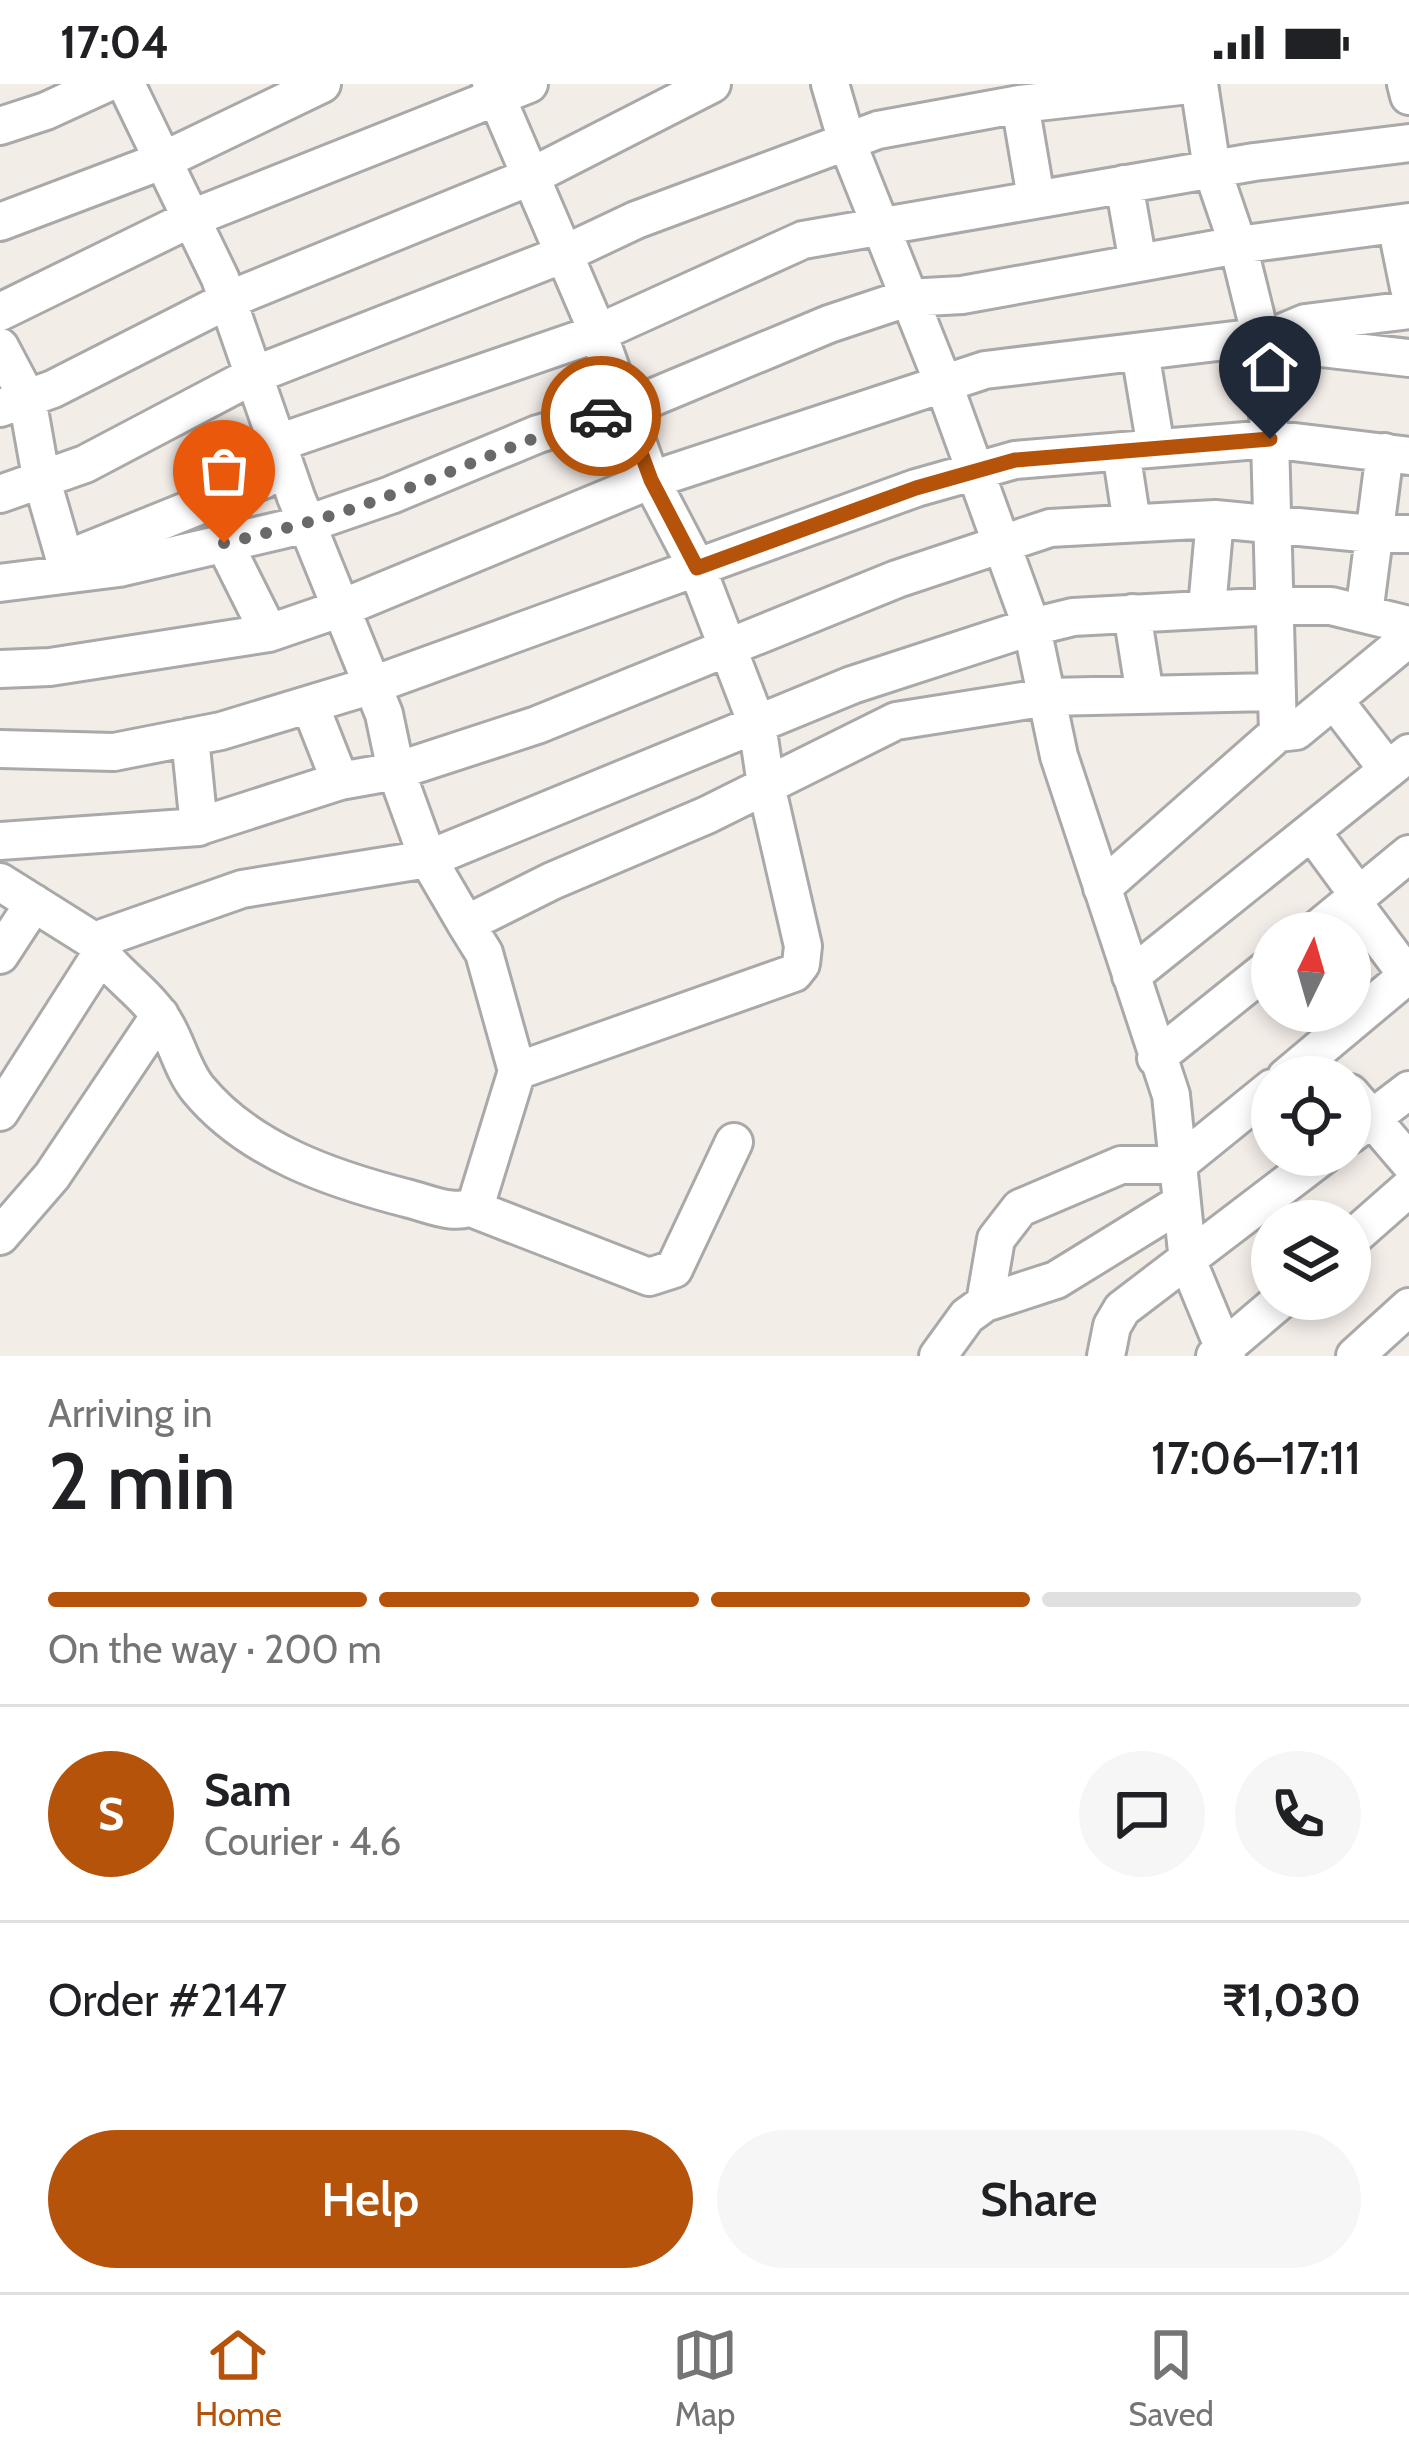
<!DOCTYPE html>
<meta charset="utf-8">
<style>
body{margin:0;font-family:Cabin,sans-serif;background:#f6f6f6;color:#202124;height:100vh;display:flex;flex-direction:column;font-size:45px;white-space:nowrap}
*{box-sizing:border-box;margin:0}
p{font-size:39px;color:#757577}
.icon{flex:none;width:66px;height:66px;fill:none;stroke:currentColor;stroke-width:2;stroke-linecap:round;stroke-linejoin:round}
.map{position:relative;height:1272px;overflow:hidden}
.sheet{display:flex;flex-direction:column;background:#fff;flex:1}
.sheet>*{flex:none}
.needle{width:78px;rotate:5deg}
.tools{position:absolute;left:1251px;top:828px;display:grid;gap:24px}
.tools a{display:grid;place-items:center;width:120px;height:120px;border-radius:50%;background:#fff;box-shadow:0 6px 18px #0003;font-size:60px}
.pin{position:absolute;display:grid;place-items:center;width:102px;height:102px;color:#fff;margin:-123px -51px;border-radius:50% 50% 50% 0;rotate:-45deg;box-shadow:0 0 12px #0007}
.pin .icon{rotate:45deg}
.courier{position:absolute;display:grid;place-items:center;width:120px;height:120px;margin:-60px;border:9px solid #b45309;border-radius:50%;background:#fff;color:#222;box-shadow:0 3px 15px #0007}
.head em{font-style:normal;font-weight:600}
.head div{display:flex;flex-direction:column-reverse}
.head{display:flex;align-items:center;justify-content:space-between;height:204px;padding:0 48px}
h1{font-size:78px;font-weight:600;line-height:90px}
.bar{display:grid;grid-template-columns:repeat(4,1fr);gap:18px 12px;align-content:center;height:144px;padding:0 48px}
.bar i{height:15px;border-radius:9px;background:#e0e0e0}
.bar .on{background:#b45309}
.bar p{grid-column:span 4}
.line{display:flex;align-items:center;gap:30px;padding:0 48px;border-top:3px solid #e0e0e0}
.line div{flex:1}
.round{display:grid;place-items:center;flex:none;width:126px;height:126px;border-radius:63px;background:#f6f6f6}
.cta{display:flex;gap:24px;margin-top:auto;padding:24px 48px}
.cta a{flex:1;height:138px;border-radius:72px;background:#b45309;color:#fff;font-size:48px;font-weight:600;line-height:138px;text-align:center}
.cta a+a{background:#f6f6f6;color:#202124}
.status{display:flex;justify-content:space-between;align-items:center;height:84px;padding:0 60px;background:#fff;direction:ltr}
.status svg{height:33px;fill:currentColor}
.dock{display:flex;justify-content:space-around;align-items:center;height:168px;border-top:3px solid #e0e0e0;background:#fff;font-size:33px;color:#757577}
.dock a{display:grid;justify-items:center;gap:6px}
.dock .on{color:#b45309}
.map>svg:first-child{display:block}
.lines{fill:none;stroke-linecap:round;stroke-linejoin:round}
.minor-casing{stroke:#a9a9a9;stroke-width:42}
.minor{stroke:#fff;stroke-width:36}
.done{stroke:#6b6967;stroke-width:12;stroke-dasharray:0 21.6}
.route{stroke:#b45309;stroke-width:15}
</style>
<div class="status"><b>17:04</b><svg viewBox="0 0 49 12"><path d="M0 12V9h3v3zM5 12V6h3v6zM10 12V3h3v9zM15 12V0h3v12zM26 1h20v11H26zM47 4h2v5h-2z"/></svg></div>
<div class="map">
<svg width="1409" height="1272" viewBox="0 0 1409 1272">
<rect width="100%" height="100%" fill="#f3ede8"/>
<g class="lines">
<defs>
<path id="minor" d="M126,0L220,194L296,413L384,630L396,687L428,775L466,840L552,797L707,731L896,637L1048,613L1277,608
M491,0L598,249L651,396L697,484L757,640L766,701L803,862L801,880L794,889L517,987
M830,0L847,58L944,301L1032,544L1059,672L1171,1011L1188,1178L1227,1272
M1406,0L1409,12
M1020,20L1036,114
M0,42L46,27L105,0
M1124,100L1138,179
M0,138L164,76L322,0
M1396,140L1409,204
M0,228L192,134L529,0
M1267,255L1305,239L1409,226
M0,263L27,314L41,393L65,476L263,396L278,359L598,249L803,156L1254,78L1409,59
M1140,268L1156,364
M0,324L53,305L228,216L532,92L712,0
M1121,367L1132,439
M0,410L85,380L254,291L564,170L636,136L878,46L1020,20L1198,0
M224,459L269,549
M0,499L119,484L307,440L391,411L538,350L625,325L829,240L907,214L962,211L1238,161L1409,138
M1207,524L1215,435
M1132,529L1145,611
M1364,530L1385,368
M0,585L50,583L269,549L342,524L651,396L985,286L1242,255L1409,274
M1334,616L1388,686
M310,621L340,697
M1278,649L1296,647L1409,554
M0,665L114,668L221,647L373,601L916,404L1015,376L1270,355L1409,372
M200,742L340,697L396,687L537,641L897,495L1050,444L1215,435L1372,450H1409
M1312,748L1359,812
M0,757L199,743L190,653
M0,798L94,857C109,887 141,904 160,932C176,954 181,984 198,1005C249,1067 332,1095 406,1114C428,1119 457,1134 476,1120L517,987L484,869L466,840
M1102,804L1278,649L1270,355L1262,258L1238,161L1212,85L1199,0
M1352,817L1407,891
M1313,849L1409,770
M94,857L242,805L428,775L852,601L1024,545L1073,533L1275,522H1331L1409,541
M0,871L34,819
M1131,892L1409,669
M1156,974L1272,881
M1286,993L1409,890
M1350,1009L1409,1078
M0,1028L101,870
M1350,1051L1409,1006
M471,1124L649,1193L674,1185L734,1058
M0,1152L52,1092L160,931
M1350,1156L1409,1104
M985,1219L996,1155L1020,1124L1121,1081H1177L1272,1004
M938,1272L967,1232L985,1219L1056,1196L1181,1119
M1106,1272L1112,1242L1122,1225L1324,1071
M1215,1272L1282,1215
M1355,1272L1409,1223"/>
</defs>
<use href="#minor" class="minor-casing"/>
<use href="#minor" class="minor"/>
</g>
<g class="lines">
<path class="done" d="M224,459C281,446 338,432 393,410C463,384 529,353 601,332"/>
<path class="route" d="M601,332L625,325L651,396L697,484L916,404L1015,376L1270,355"/>
</g>
</svg>
<div class="tools">
<a><svg class="needle" viewBox="-14 -14 28 28"><path d="M0-13l5 13h-10z" fill="#e53935"/><path d="M0 13l5-13h-10z" fill="#757577"/></svg></a>
<a><svg class="icon" aria-label="locate" viewBox="0 0 24 24"><circle cx="12" cy="12" r="6"/><path d="M12 2v4M12 18v4M2 12h4M18 12h4"/></svg></a>
<a><svg class="icon" aria-label="layers" viewBox="0 0 24 24"><path d="M12 4l9 5-9 5-9-5zM3 14l9 5 9-5"/></svg></a>
</div>
<div class="pin" style="left:224px;top:459px;background:#ea580c"><svg class="icon" aria-label="bag" viewBox="0 0 24 24"><path d="M5 8h14l-1 12H6zM9 8a3 3 0 0 1 6 0"/></svg></div>
<div class="pin" style="left:1270px;top:355px;background:#1f2937"><svg class="icon" aria-label="home" viewBox="0 0 24 24"><path d="M3 11l9-7 9 7M6 9v11h12V9"/></svg></div>
<div class="courier" style="left:601px;top:332px"><svg class="icon" aria-label="car" viewBox="0 0 24 24"><path d="M5 17H2v-5l4-1 3-4h7l3 4 3 1v5h-3M9 17h6M6 11h13"/><circle cx="7" cy="17" r="2"/><circle cx="17" cy="17" r="2"/></svg></div>
</div>
<section class="sheet">
<div class="head"><div><h1>2 min</h1><p>Arriving in</p></div><em>17:06–17:11</em></div>
<div class="bar"><i class="on"></i><i class="on"></i><i class="on"></i><i></i><p>On the way · 200 m</p></div>
<div class="line" style="height:216px"><b class="round" style="background:#b45309;color:#fff">S</b><div><b>Sam</b><p>Courier · 4.6</p></div><a class="round"><svg class="icon" aria-label="chat" viewBox="0 0 24 24"><path d="M4 5h16v11H9l-5 4z"/></svg></a><a class="round"><svg class="icon" aria-label="phone" viewBox="0 0 24 24"><path d="M5 4h4l2 5-3 2q2 4 5 5l2-3 5 2v4C11 20 4 13 5 4z"/></svg></a></div>
<div class="line" style="height:156px"><div>Order #2147</div><b>₹1,030</b></div>
<div class="cta"><a>Help</a><a>Share</a></div>
</section>
<nav class="dock">
<a class="on"><svg class="icon" aria-label="home" viewBox="0 0 24 24"><path d="M3 11l9-7 9 7M6 9v11h12V9"/></svg>Home</a>
<a><svg class="icon" aria-label="map" viewBox="0 0 24 24"><path d="M3 6l6-2 6 2 6-2v14l-6 2-6-2-6 2zM9 4v14M15 6v14"/></svg>Map</a>
<a><svg class="icon" aria-label="saved" viewBox="0 0 24 24"><path d="M7 4h10v16l-5-4-5 4z"/></svg>Saved</a>
</nav>
